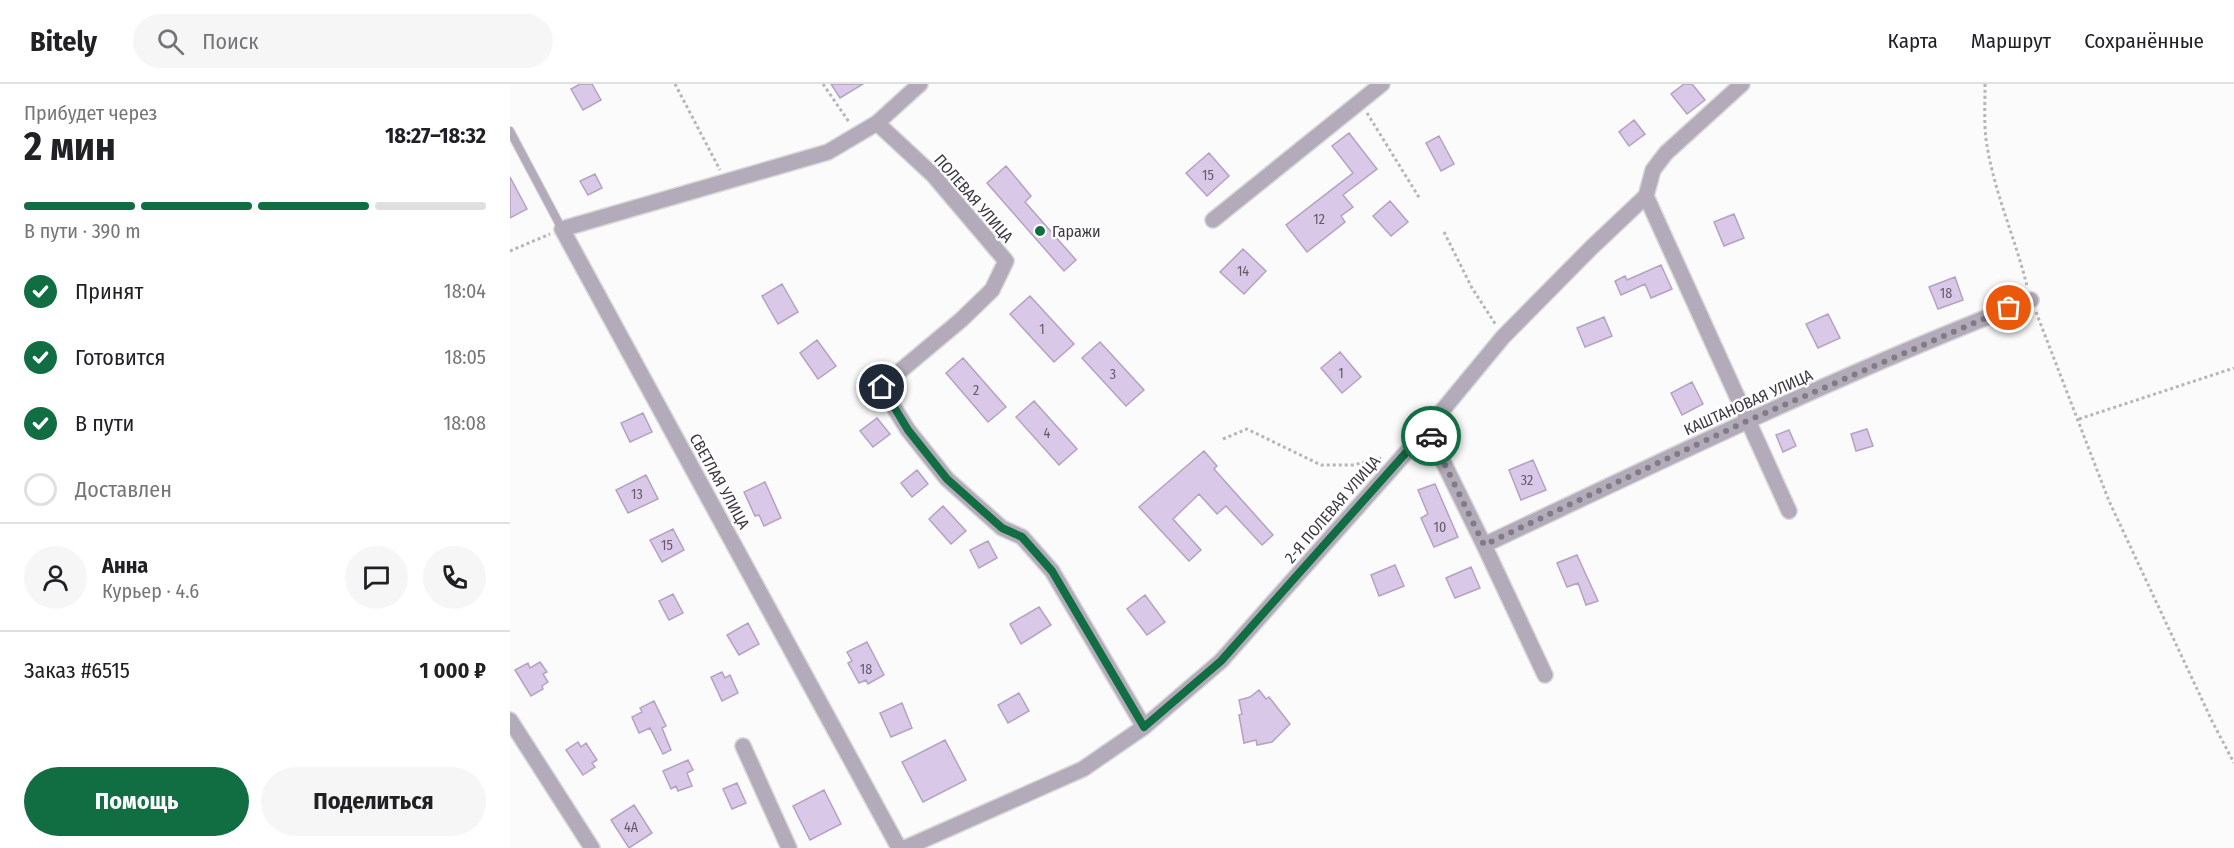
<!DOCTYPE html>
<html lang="ru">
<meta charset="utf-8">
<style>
body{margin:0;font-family:"Fira Sans Condensed",sans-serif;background:#f6f6f6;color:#202124;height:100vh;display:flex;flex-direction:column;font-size:22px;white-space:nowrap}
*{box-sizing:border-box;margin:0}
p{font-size:20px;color:#757577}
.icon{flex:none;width:33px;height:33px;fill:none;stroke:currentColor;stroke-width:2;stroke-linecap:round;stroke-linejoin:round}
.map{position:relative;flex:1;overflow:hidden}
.side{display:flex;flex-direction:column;background:#fff;width:510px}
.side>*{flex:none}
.pin{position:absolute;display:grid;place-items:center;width:51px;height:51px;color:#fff;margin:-26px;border:3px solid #fff;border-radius:50%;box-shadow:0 2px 6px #0007}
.courier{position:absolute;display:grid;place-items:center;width:60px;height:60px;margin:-30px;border:4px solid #116e43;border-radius:50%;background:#fff;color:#222;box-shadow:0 2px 8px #0007}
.summary em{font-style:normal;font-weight:700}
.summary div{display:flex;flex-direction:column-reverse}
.summary{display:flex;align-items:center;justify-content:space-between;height:102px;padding:0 24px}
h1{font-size:39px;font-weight:700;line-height:45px}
.bar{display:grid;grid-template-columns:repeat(4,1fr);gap:9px 6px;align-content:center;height:72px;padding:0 24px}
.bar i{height:8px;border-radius:4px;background:#e0e0e0}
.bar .current{background:#116e43}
.bar p{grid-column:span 4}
.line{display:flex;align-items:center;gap:15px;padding:0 24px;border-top:2px solid #e0e0e0}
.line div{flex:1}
.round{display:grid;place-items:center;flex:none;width:63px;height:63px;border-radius:32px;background:#f6f6f6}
ol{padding:0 24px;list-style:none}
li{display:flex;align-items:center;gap:18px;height:66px}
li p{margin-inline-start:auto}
li .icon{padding:6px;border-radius:50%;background:#116e43;color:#fff;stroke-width:4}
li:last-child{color:#757577}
li i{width:33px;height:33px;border:3px solid #e0e0e0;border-radius:50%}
.cta{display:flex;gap:12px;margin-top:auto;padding:12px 24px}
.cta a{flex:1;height:69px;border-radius:36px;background:#116e43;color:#fff;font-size:24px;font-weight:700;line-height:69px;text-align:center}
.cta a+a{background:#f6f6f6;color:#202124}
header{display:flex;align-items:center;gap:36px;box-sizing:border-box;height:84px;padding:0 30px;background:#fff;border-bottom:2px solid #e0e0e0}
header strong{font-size:28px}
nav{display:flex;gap:33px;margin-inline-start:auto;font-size:21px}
.search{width:420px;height:54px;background:#f6f6f6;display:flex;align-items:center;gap:15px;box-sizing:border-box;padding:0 21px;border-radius:33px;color:#757577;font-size:22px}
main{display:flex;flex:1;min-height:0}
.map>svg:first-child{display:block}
.building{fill:#dac8e8;stroke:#b3a2c0;stroke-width:1.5}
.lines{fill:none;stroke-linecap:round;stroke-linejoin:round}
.service-casing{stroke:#d9d8da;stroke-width:10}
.minor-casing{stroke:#d9d8da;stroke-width:18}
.path{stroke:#b7b5b9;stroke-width:3;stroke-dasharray:3 3;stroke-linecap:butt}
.service{stroke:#b3abb9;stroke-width:8}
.minor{stroke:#b3abb9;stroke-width:15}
.done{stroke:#807c84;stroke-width:6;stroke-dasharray:0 10.8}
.route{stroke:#116e43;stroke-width:8}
.poi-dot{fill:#116e43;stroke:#fff;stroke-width:2}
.labels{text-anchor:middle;stroke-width:4.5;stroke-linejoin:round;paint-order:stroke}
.number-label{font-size:14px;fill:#655b6d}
.street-label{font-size:16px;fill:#3e3744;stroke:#fff}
.poi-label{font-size:16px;fill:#3e3744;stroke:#fff;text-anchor:start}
</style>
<header>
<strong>Bitely</strong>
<div class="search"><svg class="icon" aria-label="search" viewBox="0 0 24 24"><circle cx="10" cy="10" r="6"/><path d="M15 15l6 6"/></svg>Поиск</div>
<nav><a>Карта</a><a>Маршрут</a><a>Сохранённые</a></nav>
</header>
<main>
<section class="side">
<div class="summary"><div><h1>2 мин</h1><p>Прибудет через</p></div><em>18:27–18:32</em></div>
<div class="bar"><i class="current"></i><i class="current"></i><i class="current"></i><i></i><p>В пути · 390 m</p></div>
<ol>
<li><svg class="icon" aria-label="check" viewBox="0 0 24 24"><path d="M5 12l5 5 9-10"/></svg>Принят<p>18:04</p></li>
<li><svg class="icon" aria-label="check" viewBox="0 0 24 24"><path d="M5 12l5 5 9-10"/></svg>Готовится<p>18:05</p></li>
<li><svg class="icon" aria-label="check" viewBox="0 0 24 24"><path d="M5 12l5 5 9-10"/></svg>В пути<p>18:08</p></li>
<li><i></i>Доставлен</li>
</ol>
<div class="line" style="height:108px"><a class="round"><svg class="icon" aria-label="person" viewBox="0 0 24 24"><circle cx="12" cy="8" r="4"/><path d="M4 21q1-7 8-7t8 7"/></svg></a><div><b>Анна</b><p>Курьер · 4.6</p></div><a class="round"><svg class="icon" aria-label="chat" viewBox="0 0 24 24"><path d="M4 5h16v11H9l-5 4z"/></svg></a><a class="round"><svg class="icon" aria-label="phone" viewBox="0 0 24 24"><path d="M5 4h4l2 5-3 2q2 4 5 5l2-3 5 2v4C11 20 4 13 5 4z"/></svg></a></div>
<div class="line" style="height:78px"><div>Заказ #6515</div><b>1 000 ₽</b></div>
<div class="cta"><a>Помощь</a><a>Поделиться</a></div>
</section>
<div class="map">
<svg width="1724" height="764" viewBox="0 0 1724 764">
<rect width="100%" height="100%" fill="#fbfbfb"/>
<path class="building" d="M70,0H82L91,16L73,26L61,5Z
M321,0H353L330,14Z
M1174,0H1182L1195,16L1177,30L1161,10Z
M1124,36L1135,50L1119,62L1109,48Z
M839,49L867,85L833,111L843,123L831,132L835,138L797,168L776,141L843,89L822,62Z
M929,52L944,80L931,87L916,59Z
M699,69L719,92L697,112L676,89Z
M496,82L521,112L515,118L566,176L554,187L477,99Z
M85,90L92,104L78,111L70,97Z
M0,93L17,125L0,134Z
M880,117L898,138L881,152L863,132Z
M1224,130L1234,154L1214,162L1204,138Z
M733,165L756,187L734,210L710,188Z
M1151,181L1162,205L1141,214L1135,200L1111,211L1105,197L1115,192L1117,196Z
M1445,193L1453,216L1428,225L1419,203Z
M272,200L288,228L268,240L252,212Z
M520,212L564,260L544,278L500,230Z
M1318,230L1330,254L1308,264L1296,240Z
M1094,233L1102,252L1075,263L1067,244Z
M307,256L326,282L308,295L290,269Z
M590,258L634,306L616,322L572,274Z
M830,268L851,293L832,309L811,284Z
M453,274L496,323L478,338L436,289Z
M1182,298L1193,320L1172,331L1161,309Z
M524,317L567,365L549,381L506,333Z
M133,329L142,348L120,358L111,339Z
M367,334L380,350L363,363L350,347Z
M1357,345L1363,362L1346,367L1341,350Z
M1279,346L1286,362L1273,368L1266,351Z
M694,367L707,382L704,385L763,451L752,461L716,422L707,430L689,410L663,435L691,466L679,477L629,423Z
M1023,376L1036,406L1011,416L999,386Z
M407,386L418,400L402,413L391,399Z
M136,391L148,415L118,429L106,406Z
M255,398L271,434L254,442L249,431L245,432L234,408Z
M925,400L948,453L924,463L911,434L918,430L908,406Z
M433,422L456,447L441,460L419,435Z
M163,445L174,466L152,478L140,456Z
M478,457L487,474L469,484L460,466Z
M1067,471L1088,517L1076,521L1068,499L1057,503L1047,479Z
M885,481L894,502L869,512L861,491Z
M961,483L970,504L945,514L936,494Z
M163,510L173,529L159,536L149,517Z
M635,511L655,538L637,551L617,525Z
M529,523L541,541L511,560L500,540Z
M238,539L249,560L229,571L217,551Z
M357,558L374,591L358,600L356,596L349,599L338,579L342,577L337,568Z
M30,578L37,588L33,590L38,598L32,602L33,605L21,612L5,586L18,579L20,584Z
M212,588L215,594L220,591L228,609L212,617L201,593Z
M749,606L756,615L759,613L780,640L762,658L747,661L746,656L734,659L729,631L732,630L729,616L740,613Z
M509,609L519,627L498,639L488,621Z
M144,617L156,642L152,644L161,666L153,670L140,644L129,649L122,633L132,628L130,624Z
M392,619L402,644L381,653L370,629Z
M435,656L456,696L413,718L392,678Z
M68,658L71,663L76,659L87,676L82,679L85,683L73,691L56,666Z
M178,676L183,686L177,689L182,702L168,707L166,702L161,705L153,687Z
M227,699L236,719L222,725L213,705Z
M314,706L331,740L300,756L283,722Z
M124,721L142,749L119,764L101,736Z"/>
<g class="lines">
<defs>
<path id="service" d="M0,47L52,145"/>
<path id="minor" d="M367,39L423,91L496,177L482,206L451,236L371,303L398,346L437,395L492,444L512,453L542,487L634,643
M1136,112L1279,427
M703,136L872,0
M917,345L974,461L1035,591
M974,461C1154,376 1334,288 1521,216
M0,636L82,764
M233,662L279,764
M389,764L52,145L318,68L367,39L410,0
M395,764L573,685L634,643L711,577L917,345L993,253L1081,164L1136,112L1143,86L1156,69L1232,0"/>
</defs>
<use href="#service" class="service-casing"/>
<use href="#minor" class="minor-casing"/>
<path class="path" d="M165,0L210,86
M313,0L339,38
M1475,0C1475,18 1474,38 1476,55C1483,106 1505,153 1517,202
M857,29L910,115
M934,148L962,204L986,241
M0,167L40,150
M1526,228L1599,417L1702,637L1724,679
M1569,335L1724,284
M713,355L737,345L811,381H843L871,374"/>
<use href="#service" class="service"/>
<use href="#minor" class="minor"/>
</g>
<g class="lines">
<path class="done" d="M921,352L974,461L1237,337L1499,224"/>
<path class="route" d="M372,303L398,346L437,395L492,444L512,453L542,487L634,643L711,577L917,345L921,352"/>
</g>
<circle class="poi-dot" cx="530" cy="147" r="6"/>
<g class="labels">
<g class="number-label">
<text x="698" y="96">15</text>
<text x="809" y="140">12</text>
<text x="733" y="192">14</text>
<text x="1436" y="214">18</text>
<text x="532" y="250">1</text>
<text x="831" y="294">1</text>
<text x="603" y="295">3</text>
<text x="466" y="311">2</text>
<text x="537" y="354">4</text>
<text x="1017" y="401">32</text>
<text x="127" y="415">13</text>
<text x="930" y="448">10</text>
<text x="157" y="466">15</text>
<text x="356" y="590">18</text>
<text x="121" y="748">4А</text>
</g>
<g class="street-label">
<text transform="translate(464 114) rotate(49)" y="6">ПОЛЕВАЯ УЛИЦА</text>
<text transform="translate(1238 318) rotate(-24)" y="6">КАШТАНОВАЯ УЛИЦА</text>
<text transform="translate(210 397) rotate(61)" y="6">СВЕТЛАЯ УЛИЦА</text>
<text transform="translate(822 425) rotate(-49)" y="6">2-Я ПОЛЕВАЯ УЛИЦА</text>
</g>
<g class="poi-label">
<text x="542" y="153">Гаражи</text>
</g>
</g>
</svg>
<div class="pin" style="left:1499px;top:224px;background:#ea580c"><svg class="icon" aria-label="bag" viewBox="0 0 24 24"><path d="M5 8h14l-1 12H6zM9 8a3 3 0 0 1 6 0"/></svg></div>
<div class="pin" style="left:372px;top:303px;background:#1f2937"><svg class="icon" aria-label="home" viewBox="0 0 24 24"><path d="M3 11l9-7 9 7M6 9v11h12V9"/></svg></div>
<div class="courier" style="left:921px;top:352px"><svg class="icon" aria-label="car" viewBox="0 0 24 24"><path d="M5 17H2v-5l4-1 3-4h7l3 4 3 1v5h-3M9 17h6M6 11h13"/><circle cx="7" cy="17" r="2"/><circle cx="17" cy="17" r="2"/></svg></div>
</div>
</main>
